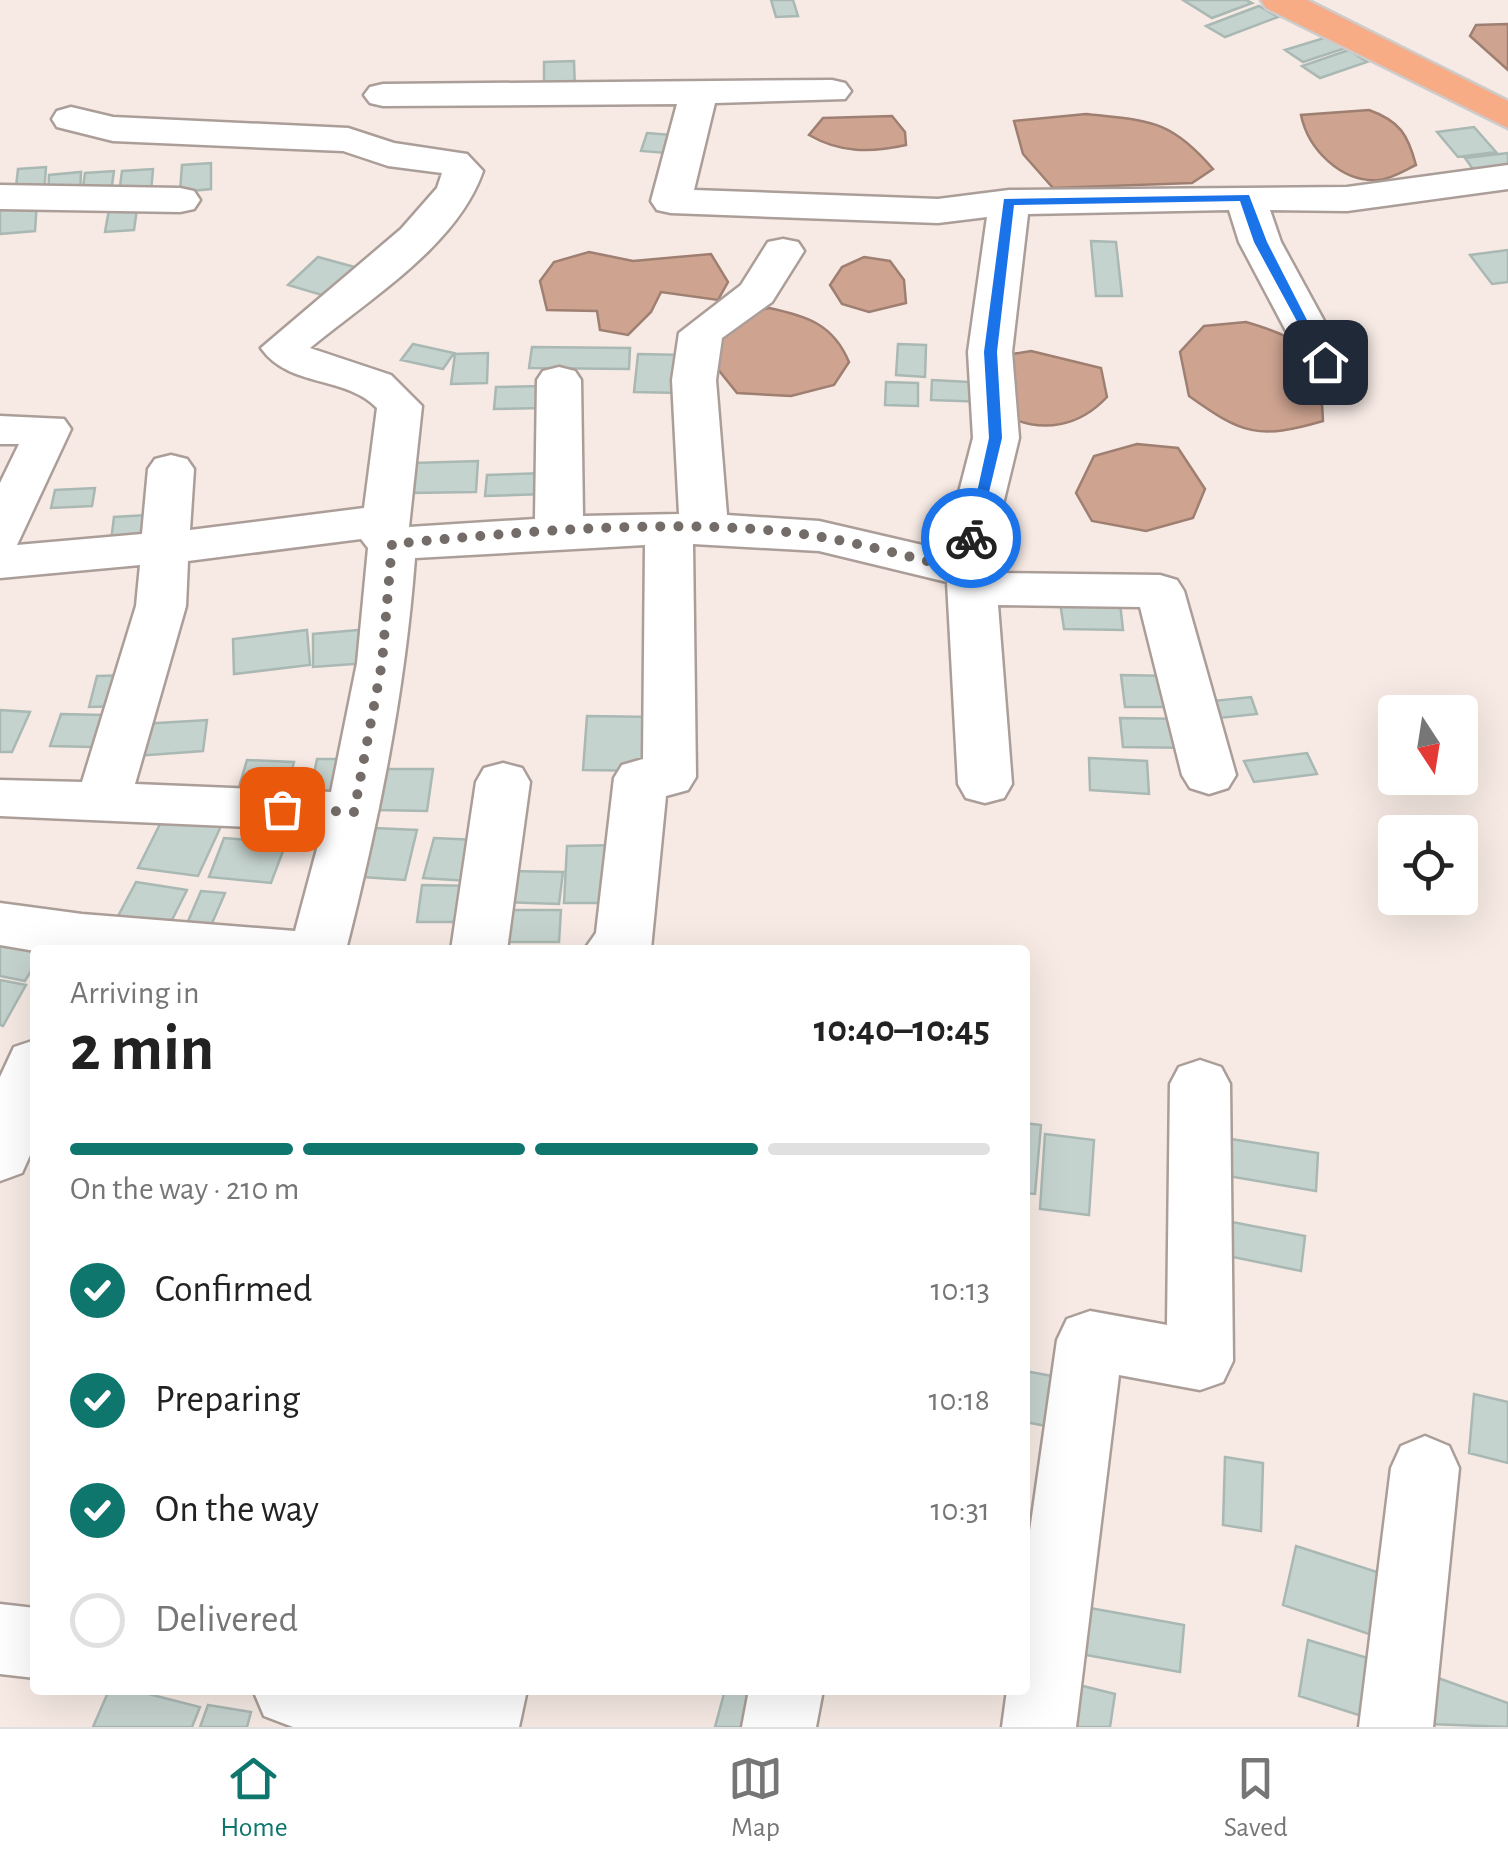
<!DOCTYPE html>
<meta charset="utf-8">
<style>
body{margin:0;font-family:"Alegreya Sans",sans-serif;background:#f6f6f6;color:#222;height:100vh;display:flex;flex-direction:column;font-size:38px;white-space:nowrap}
*{box-sizing:border-box;margin:0}
p{font-size:32px;color:#767676}
.icon{flex:none;width:55px;height:55px;fill:none;stroke:currentColor;stroke-width:2;stroke-linecap:round;stroke-linejoin:round}
.map{position:relative;flex:1;overflow:hidden}
.sheet{position:absolute;left:30px;top:945px;width:1000px;height:750px;display:flex;flex-direction:column;background:#fff;border-radius:10px;box-shadow:0 10px 40px #0002}
.sheet>*{flex:none}
.needle{width:65px;rotate:168deg}
.fabs{position:absolute;left:1378px;top:695px;display:grid;gap:20px}
.fabs a{display:grid;place-items:center;width:100px;height:100px;border-radius:10px;background:#fff;box-shadow:0 10px 40px #0002;font-size:50px}
.pin{position:absolute;display:grid;place-items:center;width:85px;height:85px;color:#fff;margin:-42px;border-radius:20px;box-shadow:0 5px 15px #0006}
.courier{position:absolute;display:grid;place-items:center;width:100px;height:100px;margin:-50px;border:8px solid #1a73e8;border-radius:50%;background:#fff;color:#222;box-shadow:0 2px 12px #0007}
.head em{font-style:normal;font-weight:700}
.head div{display:flex;flex-direction:column-reverse}
.head{display:flex;align-items:center;justify-content:space-between;height:170px;padding:0 40px}
h1{font-size:65px;font-weight:700;line-height:75px}
.bar{display:grid;grid-template-columns:repeat(4,1fr);gap:15px 10px;align-content:center;height:120px;padding:0 40px}
.bar i{height:12px;border-radius:8px;background:#e0e0e0}
.bar .on{background:#0f766e}
.bar p{grid-column:span 4}
ol{padding:0 40px;list-style:none}
li{display:flex;align-items:center;gap:30px;height:110px}
li p{margin-inline-start:auto}
li .icon{padding:10px;border-radius:50%;background:#0f766e;color:#fff;stroke-width:4}
li:last-child{color:#767676}
li i{width:55px;height:55px;border:5px solid #e0e0e0;border-radius:50%}
.dock{display:flex;justify-content:space-around;align-items:center;height:140px;border-top:2px solid #e0e0e0;background:#fff;font-size:28px;color:#767676}
.dock a{display:grid;justify-items:center;gap:5px}
.dock .on{color:#0f766e}
.map>svg:first-child{display:block}
.water{fill:#cea491;stroke:#9e7f71;stroke-width:2.5}
.building{fill:#c5d3cf;stroke:#aab8b4;stroke-width:2.5}
.lines{fill:none;stroke-linecap:round;stroke-linejoin:round}
.minor-casing{stroke:#ab9e99;stroke-width:5}
.primary-casing{stroke:#cdcbcb;stroke-width:5}
.minor{fill:#fff;fill-rule:evenodd}
.primary{fill:#f7ac85;fill-rule:evenodd}
.route{fill:#1a73e8}
.done{stroke:#746c68;stroke-width:10;stroke-dasharray:0 18}
</style>
<div class="map">
<svg width="1508" height="1727" viewBox="0 0 1508 1727">
<rect width="100%" height="100%" fill="#f7eae4"/>
<path class="water" d="M1508,24V70L1470,36L1476,25Z
M1369,110C1400,121 1408,135 1416,165C1405,170 1391,179 1379,180C1341,183 1308,149 1301,115Z
M1086,114C1150,121 1170,119 1213,169L1192,183L1053,188L1023,154L1014,121Z
M892,116L905,132L906,145C871,153 840,153 809,135L823,118Z
M589,252L633,261L711,254L728,282L718,300L661,292L651,312L628,335L600,330L597,311L547,310L540,281L554,262Z
M864,257L890,261L904,280L906,303L869,312L842,304L830,285L842,267Z
M769,308C807,316 833,324 849,362L834,385L791,396L737,393L717,368L719,338L746,314Z
M1246,322C1310,341 1320,353 1323,421C1258,440 1242,434 1189,396L1180,352L1204,326Z
M1031,351L1101,368L1107,397C1080,426 1043,434 1007,416L1006,355Z
M1137,444L1178,448L1205,489L1193,518L1146,531L1092,521L1076,493L1094,456Z"/>
<path class="building" d="M771,0H793L798,16L776,17Z
M1183,0H1246L1252,3L1212,18Z
M1259,6L1278,17L1225,37L1206,26Z
M1337,34L1355,45L1303,62L1285,50Z
M1349,50L1367,62L1320,78L1302,66Z
M574,61L575,91L544,92V62Z
M1474,127L1496,152L1458,157L1437,132Z
M647,133L686,136L679,154L641,151Z
M1508,153V168L1475,172L1465,158Z
M211,163V189L180,192L182,165Z
M46,167L44,193L15,196L18,169Z
M153,169L151,192L119,194L122,171Z
M114,171L111,192L82,194L85,173Z
M81,172L80,194L48,197L49,175Z
M37,201L35,231L0,234V204Z
M138,202L134,230L105,232L110,204Z
M1091,241L1116,242L1122,296H1096Z
M1508,250V282L1492,284L1470,255Z
M318,257L369,271L339,300L288,285Z
M413,344L454,353L443,369L401,360Z
M898,344L926,345L925,377L896,375Z
M532,347L630,348L629,369L529,368Z
M488,353L487,383L451,384L455,354Z
M638,354L684,355L680,393L634,392Z
M932,380L987,383L986,402L931,400Z
M886,382L918,383V406L885,405Z
M544,386L543,408L494,409L496,387Z
M478,461L476,492L410,493L413,463Z
M544,473V494L485,496L487,475Z
M95,488L92,506L51,508L55,490Z
M164,514L160,546L110,549L114,517Z
M1060,602L1120,603L1123,630L1064,629Z
M380,628L381,662L313,667V634Z
M307,630L310,665L234,674L233,639Z
M133,675L126,706L89,707L97,676Z
M1121,675L1171,676L1175,707H1125Z
M1251,697L1257,714L1210,719L1203,702Z
M0,710L30,712L12,752H0Z
M61,714L103,715L92,747L50,746Z
M587,716L656,717L654,771L583,770Z
M1120,718L1189,719L1194,748L1123,747Z
M207,720L203,751L136,756L141,724Z
M1307,753L1317,774L1254,782L1244,761Z
M1089,758L1147,761L1149,794L1090,790Z
M317,759H358L351,803H308Z
M247,760L294,762L285,795L237,794Z
M384,769H433L427,811L378,810Z
M164,816L222,824L198,876L138,868Z
M375,828L417,830L405,880L363,877Z
M224,838L286,843L271,883L209,877Z
M434,838L477,840L468,881L423,878Z
M620,845L619,903H564L567,846Z
M509,871L563,872L559,904L504,902Z
M136,882L187,890L169,926L117,918Z
M422,885L476,886L471,922H417Z
M201,891L225,893L207,935L183,933Z
M496,910H561L559,942H492Z
M0,936L35,950V964L25,981L0,976Z
M0,980L26,985L3,1026L0,1025Z
M1025,1123L1041,1125L1035,1194L1025,1193Z
M1045,1134L1094,1140L1089,1215L1040,1209Z
M1225,1138L1318,1153L1316,1191L1222,1175Z
M1227,1221L1305,1236L1301,1271L1223,1255Z
M1025,1371L1074,1380L1067,1430L1025,1422Z
M1474,1394L1508,1402V1463L1469,1453Z
M1225,1457L1263,1463L1261,1531L1223,1525Z
M1296,1546L1399,1579L1387,1640L1283,1605Z
M1079,1606L1184,1625L1180,1672L1075,1653Z
M1308,1640L1374,1660L1365,1717L1299,1696Z
M1438,1678L1508,1703V1727L1429,1724Z
M1067,1682L1115,1694L1110,1727H1059Z
M109,1690H133L200,1707L192,1727H93Z
M725,1690L771,1699L765,1727H715Z
M208,1705L251,1712L247,1727H200Z"/>
<g class="lines">
<defs>
<path id="minor" d="M832,80L845,83L851,91L845,99L715,103L694,190L938,199L1009,190L1347,187L1508,165V189L1347,211L1270,210L1281,242L1347,363L1341,372L1325,376L1309,372L1303,363L1239,242L1229,210L1028,214L1012,352L1019,438L989,562L1002,573L1160,575L1177,580L1184,591L1236,775L1228,788L1209,794L1190,788L1182,775L1140,607L998,605L1012,784L1004,798L985,803L966,798L958,784L947,582L819,551L693,544L696,777L688,790L666,796L651,949L584,950L596,933L614,778L622,765L643,759L645,545L415,558C405,692 379,820 346,950L35,951L0,945V903L82,914L295,931L322,830L0,816V780L82,782L136,606L140,565L0,578V483L19,444H0V416L64,419L71,429L17,545L142,534L148,469L155,459L171,455L187,459L194,469L190,530L364,508L377,408C345,375 289,388 261,348L401,229L437,188L442,173L388,166L343,151L113,141L57,127L52,119L57,111L71,107L113,117L348,128L394,143L467,154L483,171C457,246 369,299 310,348L391,375L422,406L409,527L535,519L537,380L543,371L559,367L575,371L581,380L583,516L679,514L672,380L679,333L741,285L768,242L783,239L798,242L804,251L772,302L722,338L716,380L727,515L819,521L944,550L973,438L968,352L987,217L938,223L671,213L657,210L651,201L677,104L383,106L370,103L364,95L370,87L383,84ZM361,539L368,548L357,663L331,792L135,784L186,606L188,561Z
M0,185L180,188L194,191L200,200L194,209L180,212L0,209Z
M503,763L522,768L530,782L507,950H451L476,782L484,768Z
M35,1040V1144L22,1173L0,1181V1077L14,1047Z
M1200,1060L1221,1067L1230,1084L1233,1361L1223,1382L1200,1390L1119,1375L1076,1727H1002L1007,1690H1025V1566L1057,1340L1067,1319L1090,1311L1167,1325L1170,1084L1179,1067Z
M1425,1436L1449,1446L1459,1468L1433,1727H1359L1391,1468L1401,1446Z
M0,1604L35,1608V1678L0,1674Z
M253,1690H527L519,1727H293L264,1716Z
M749,1690H823L816,1727H742Z"/>
<path id="primary" d="M1261,0H1307L1508,101V128L1266,8Z"/>
</defs>
<use href="#minor" class="minor-casing"/>
<use href="#primary" class="primary-casing"/>
<use href="#minor" class="minor"/>
<use href="#primary" class="primary"/>
</g>
<path class="route" d="M1249,195L1267,242L1330,365L1319,362L1254,242L1240,201L1014,205L997,352L1002,438L978,538L966,542L989,438L984,352L1004,199Z"/>
<g class="lines">
<path class="done" d="M282,809L354,812L382,663L392,544C520,532 695,515 821,537C869,545 916,559 964,570L971,538"/>
</g>
</svg>
<div class="fabs">
<a><svg class="needle" viewBox="-14 -14 28 28"><path d="M0-13l5 13h-10z" fill="#e53935"/><path d="M0 13l5-13h-10z" fill="#767676"/></svg></a>
<a><svg class="icon" aria-label="locate" viewBox="0 0 24 24"><circle cx="12" cy="12" r="6"/><path d="M12 2v4M12 18v4M2 12h4M18 12h4"/></svg></a>
</div>
<div class="pin" style="left:282px;top:809px;background:#ea580c"><svg class="icon" aria-label="bag" viewBox="0 0 24 24"><path d="M5 8h14l-1 12H6zM9 8a3 3 0 0 1 6 0"/></svg></div>
<div class="pin" style="left:1325px;top:362px;background:#1f2937"><svg class="icon" aria-label="home" viewBox="0 0 24 24"><path d="M3 11l9-7 9 7M6 9v11h12V9"/></svg></div>
<div class="courier" style="left:971px;top:538px"><svg class="icon" aria-label="bike" viewBox="0 0 24 24"><circle cx="6" cy="16" r="4"/><circle cx="18" cy="16" r="4"/><path d="M6 16l4-8h5l3 8M10 8l3 8H6M13 5h3"/></svg></div>
<section class="sheet">
<div class="head"><div><h1>2 min</h1><p>Arriving in</p></div><em>10:40–10:45</em></div>
<div class="bar"><i class="on"></i><i class="on"></i><i class="on"></i><i></i><p>On the way · 210 m</p></div>
<ol>
<li><svg class="icon" aria-label="check" viewBox="0 0 24 24"><path d="M5 12l5 5 9-10"/></svg>Confirmed<p>10:13</p></li>
<li><svg class="icon" aria-label="check" viewBox="0 0 24 24"><path d="M5 12l5 5 9-10"/></svg>Preparing<p>10:18</p></li>
<li><svg class="icon" aria-label="check" viewBox="0 0 24 24"><path d="M5 12l5 5 9-10"/></svg>On the way<p>10:31</p></li>
<li><i></i>Delivered</li>
</ol>
</section>
</div>
<nav class="dock">
<a class="on"><svg class="icon" aria-label="home" viewBox="0 0 24 24"><path d="M3 11l9-7 9 7M6 9v11h12V9"/></svg>Home</a>
<a><svg class="icon" aria-label="map" viewBox="0 0 24 24"><path d="M3 6l6-2 6 2 6-2v14l-6 2-6-2-6 2zM9 4v14M15 6v14"/></svg>Map</a>
<a><svg class="icon" aria-label="saved" viewBox="0 0 24 24"><path d="M7 4h10v16l-5-4-5 4z"/></svg>Saved</a>
</nav>
